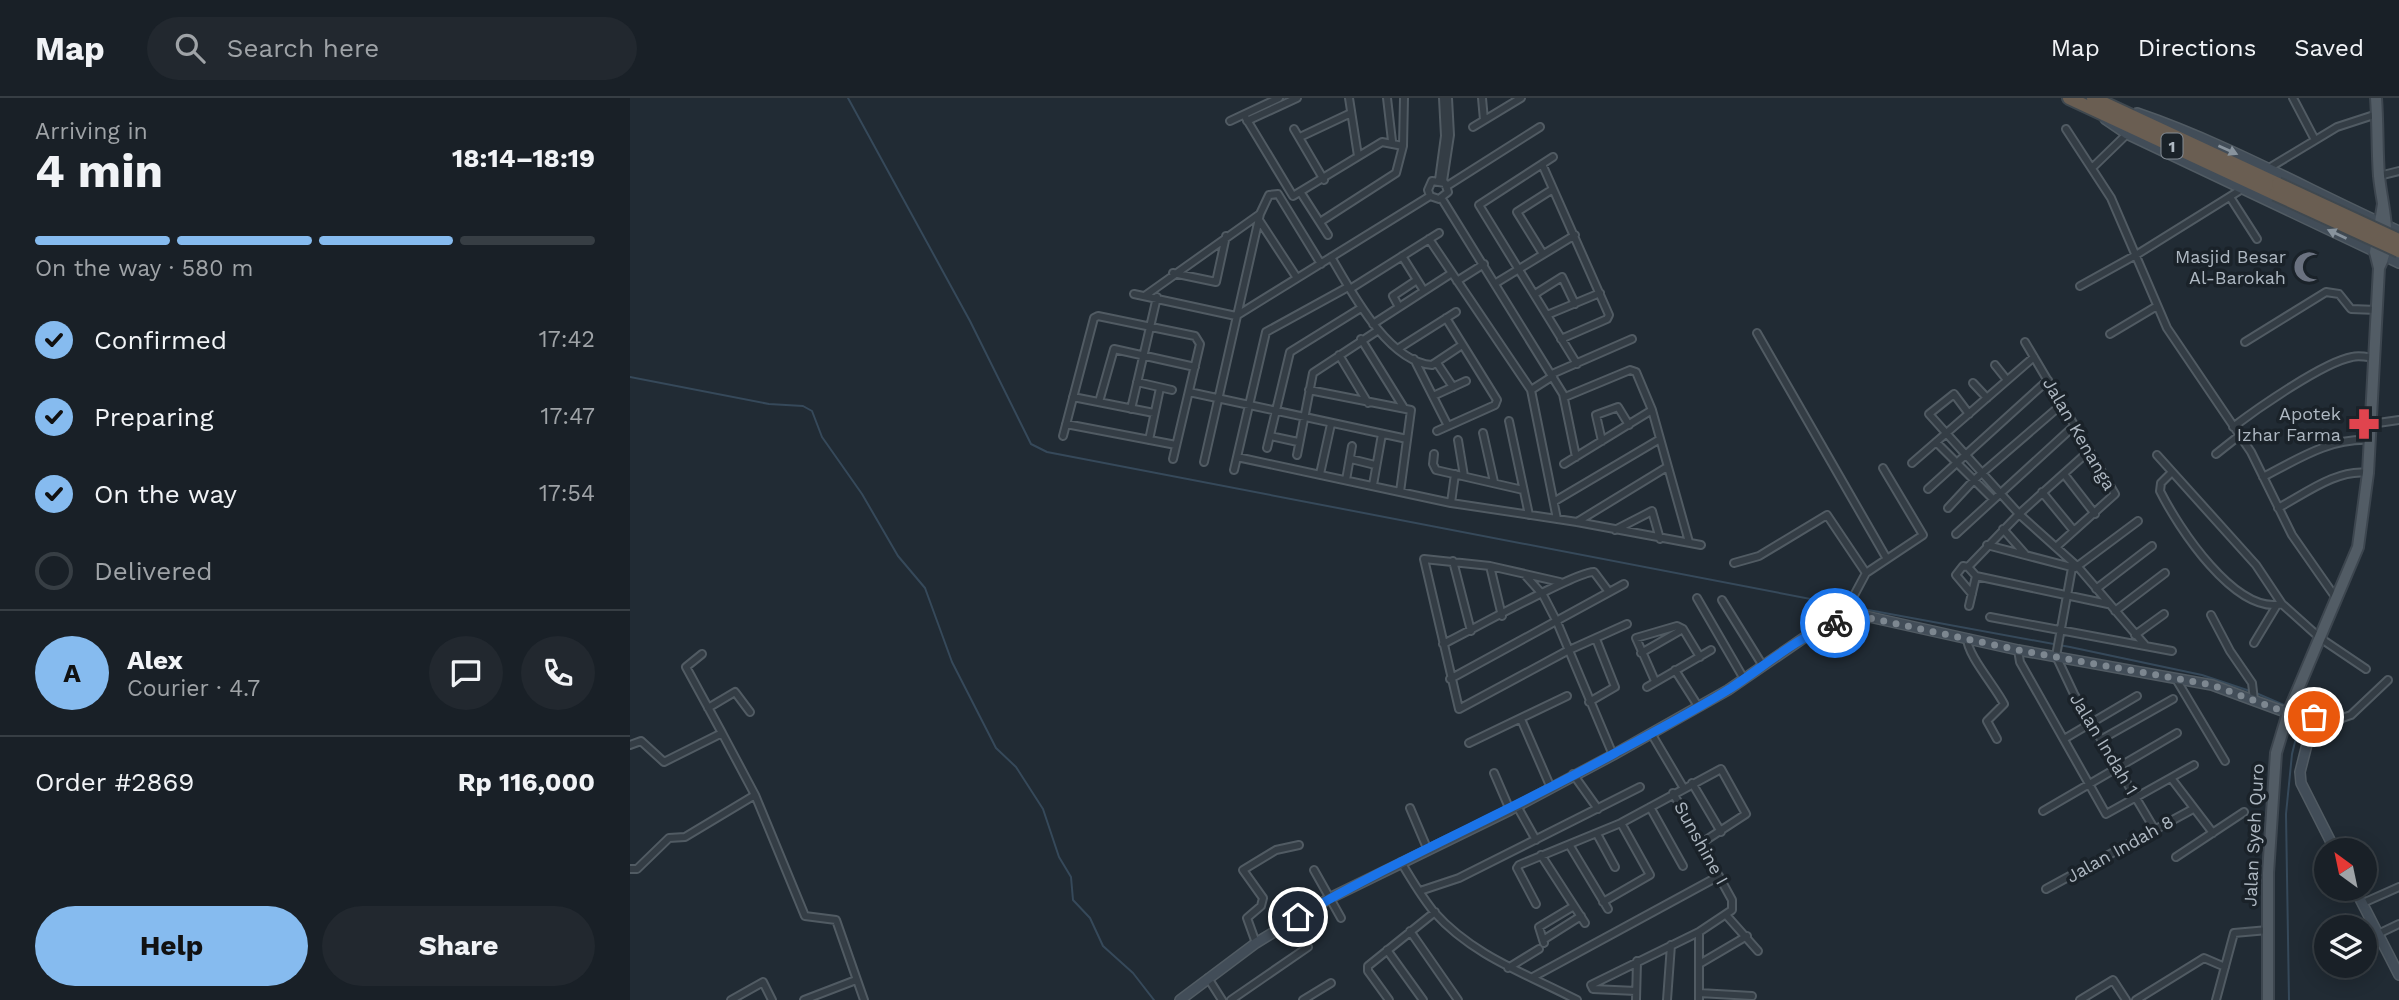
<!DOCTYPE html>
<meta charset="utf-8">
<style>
body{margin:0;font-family:"Work Sans",sans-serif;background:#22282f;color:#f1f3f6;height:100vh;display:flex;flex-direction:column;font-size:26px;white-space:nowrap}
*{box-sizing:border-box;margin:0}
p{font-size:23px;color:#9fa3a7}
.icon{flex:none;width:38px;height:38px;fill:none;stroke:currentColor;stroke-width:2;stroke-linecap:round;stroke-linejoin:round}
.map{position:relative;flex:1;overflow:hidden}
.drawer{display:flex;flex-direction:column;background:#192027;width:630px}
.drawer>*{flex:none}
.needle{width:46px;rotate:327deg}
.buttons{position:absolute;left:1684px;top:740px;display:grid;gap:14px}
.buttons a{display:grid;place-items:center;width:63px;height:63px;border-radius:50%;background:#192027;box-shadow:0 4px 18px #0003,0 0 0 2px #373e44;font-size:35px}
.pin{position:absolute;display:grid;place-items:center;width:60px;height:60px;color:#fff;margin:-30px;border:4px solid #fff;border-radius:50%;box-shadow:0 2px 7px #0007}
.courier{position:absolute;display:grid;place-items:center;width:70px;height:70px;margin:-35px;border:5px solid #1a73e8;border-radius:50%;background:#fff;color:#222;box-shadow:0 2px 9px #0007}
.headline em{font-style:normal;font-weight:700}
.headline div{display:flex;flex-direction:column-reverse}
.headline{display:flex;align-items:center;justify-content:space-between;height:119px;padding:0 35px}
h1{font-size:46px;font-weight:700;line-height:52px}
.bar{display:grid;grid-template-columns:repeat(4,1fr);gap:10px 7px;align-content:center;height:84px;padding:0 35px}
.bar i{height:9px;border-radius:5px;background:#373e44}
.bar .selected{background:#86bbef}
.bar p{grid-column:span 4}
.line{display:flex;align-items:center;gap:18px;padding:0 35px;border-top:2px solid #373e44}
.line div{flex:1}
.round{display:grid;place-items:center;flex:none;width:74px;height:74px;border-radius:37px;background:#22282f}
ol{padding:0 35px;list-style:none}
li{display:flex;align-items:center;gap:21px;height:77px}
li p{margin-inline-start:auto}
li .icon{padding:7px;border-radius:50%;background:#86bbef;color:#111;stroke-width:4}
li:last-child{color:#9fa3a7}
li i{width:38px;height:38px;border:4px solid #373e44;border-radius:50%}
.primary-button{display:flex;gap:14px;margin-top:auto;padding:14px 35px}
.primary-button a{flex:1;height:80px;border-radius:42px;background:#86bbef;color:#111;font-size:28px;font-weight:700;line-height:80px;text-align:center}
.primary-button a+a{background:#22282f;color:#f1f3f6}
header{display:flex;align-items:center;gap:42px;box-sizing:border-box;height:98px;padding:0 35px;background:#192027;border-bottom:2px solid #373e44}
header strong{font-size:33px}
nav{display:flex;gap:38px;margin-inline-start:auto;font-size:24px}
.search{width:490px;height:63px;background:#22282f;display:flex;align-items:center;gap:18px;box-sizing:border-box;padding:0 24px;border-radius:38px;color:#9fa3a7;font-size:26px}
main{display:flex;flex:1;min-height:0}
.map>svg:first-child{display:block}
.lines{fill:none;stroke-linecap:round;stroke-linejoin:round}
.stream{stroke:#36495a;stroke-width:2}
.street-casing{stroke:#515b63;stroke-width:10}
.secondary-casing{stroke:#515b63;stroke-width:12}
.primary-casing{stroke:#3d464f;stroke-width:14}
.highway-casing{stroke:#3f484f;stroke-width:16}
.street{stroke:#343d45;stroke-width:6}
.secondary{stroke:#424d58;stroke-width:9}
.primary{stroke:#525c65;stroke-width:10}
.highway{stroke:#6a5e52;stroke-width:12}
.highway-bridge-casing{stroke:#3f484f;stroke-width:16;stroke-linecap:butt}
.highway-bridge{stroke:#6a5e52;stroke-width:12}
.oneway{fill:#88939d}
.done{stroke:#7d8790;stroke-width:7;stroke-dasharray:0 12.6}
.route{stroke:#1a73e8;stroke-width:9}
.labels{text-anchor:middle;stroke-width:7;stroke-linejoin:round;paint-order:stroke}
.shield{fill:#1a2229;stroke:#828b94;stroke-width:2}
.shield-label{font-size:16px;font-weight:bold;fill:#aeb8c2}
.poi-label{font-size:18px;fill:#aeb8c2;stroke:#1a2229;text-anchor:end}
.street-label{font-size:18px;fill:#aeb8c2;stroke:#1a2229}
</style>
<header>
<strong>Map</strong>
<div class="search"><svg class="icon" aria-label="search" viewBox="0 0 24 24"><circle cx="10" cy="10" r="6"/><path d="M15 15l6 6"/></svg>Search here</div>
<nav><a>Map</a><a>Directions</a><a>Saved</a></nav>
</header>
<main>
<section class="drawer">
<div class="headline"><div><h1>4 min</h1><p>Arriving in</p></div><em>18:14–18:19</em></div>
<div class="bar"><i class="selected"></i><i class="selected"></i><i class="selected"></i><i></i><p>On the way · 580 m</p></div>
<ol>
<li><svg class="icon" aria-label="check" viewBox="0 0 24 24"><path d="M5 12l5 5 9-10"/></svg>Confirmed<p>17:42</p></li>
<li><svg class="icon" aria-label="check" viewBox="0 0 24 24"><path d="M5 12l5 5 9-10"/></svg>Preparing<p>17:47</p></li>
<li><svg class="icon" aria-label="check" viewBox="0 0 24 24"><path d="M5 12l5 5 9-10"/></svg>On the way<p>17:54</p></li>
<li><i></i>Delivered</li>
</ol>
<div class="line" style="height:126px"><b class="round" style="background:#86bbef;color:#111">A</b><div><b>Alex</b><p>Courier · 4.7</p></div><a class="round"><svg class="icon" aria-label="chat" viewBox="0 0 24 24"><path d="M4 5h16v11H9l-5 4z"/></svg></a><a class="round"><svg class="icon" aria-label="phone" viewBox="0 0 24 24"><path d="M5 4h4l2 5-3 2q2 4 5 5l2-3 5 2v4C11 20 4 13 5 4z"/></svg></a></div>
<div class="line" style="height:91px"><div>Order #2869</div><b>Rp 116,000</b></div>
<div class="primary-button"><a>Help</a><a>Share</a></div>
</section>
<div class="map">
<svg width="1769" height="902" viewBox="0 0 1769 902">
<rect width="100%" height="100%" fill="#212b34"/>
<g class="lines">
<path class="stream" d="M218,0L340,223L401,346L417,354L1217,508
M0,279L139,306L173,308L182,313L192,339L232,396L268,458L295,490L322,564L366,650L386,669L413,711L429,759L441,779L443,802L460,820L473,848L503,875L524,902
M1222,509L1440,549L1572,577L1620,593
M1626,595L1656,608
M1659,902L1656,716L1662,656L1672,616L1664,612"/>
<defs>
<path id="street" d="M719,0L728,58
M757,0L762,43
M852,0L854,22
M1663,0L1684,40
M614,17L663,98L752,44L773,48
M600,23L649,0
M617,23L667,0
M843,29L891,0
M664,31L694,82
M1436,31L1481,100L1537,230L1621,354L1662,437L1706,500
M670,39L721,15
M923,59L849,107L947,266
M912,66L979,217L977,221L931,241
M1463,69L1497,36
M1639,70L1707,29L1747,16
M1749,78L1769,73
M809,82L815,38L813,0
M813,83L820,37L818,0
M817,88L910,29
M671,95L698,137
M1600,99L1627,141
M812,101L933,296L946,359
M629,122L667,180
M690,124L766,75L773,48L774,0
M799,141L901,292L927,421
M913,156L887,114L923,91
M772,158L794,193
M701,159C721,193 758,264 802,267L832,247
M543,175L586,184L596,138
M827,183L854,166
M866,185L945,137
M1450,188L1506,157L1612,91
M720,191L809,135
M504,196L606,218L800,98L809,101L818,94L815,85L802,83L798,92L800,98
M905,196L932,179L945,206
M516,197L630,116
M769,209L763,198L787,182
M917,217L970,195
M743,226L822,175
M1127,235L1257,461
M1480,236L1527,208
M731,241L774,310
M1395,244L1485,396L1426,449
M1615,244L1696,194L1709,196L1721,211L1747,212
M769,250L826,214
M709,257L738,305
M784,261L818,328
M807,265L823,289
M1365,267L1377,282
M922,276L1002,241
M507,284L542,292
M1343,285L1357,300
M679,292L781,312L770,394
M901,292L923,278
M559,294L777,341
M803,298L836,283
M443,299L524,315
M935,299L1000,272L1006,274L1022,312L1059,444
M469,304L484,251L565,269
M501,311L527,199
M1339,316L1324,296L1299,316L1389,416L1448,469L1515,547
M879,323L899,417
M436,326L546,347
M1741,326L1769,322
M1603,329C1628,310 1694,264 1722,259C1729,257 1737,259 1744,260
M807,333L865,307L867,302L816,220
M853,335L864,384
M433,338L464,220L468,218L565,238L570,246L543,361
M640,338L668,344
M519,342L530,290
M828,342L834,378
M972,343L966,317L988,309L999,327
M1306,344L1363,401
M637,350L660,254L731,210
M1459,353L1389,416L1338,469L1346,478L1478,506
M804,356L803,366L806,372L893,392
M1586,356L1610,337
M667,357L683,275L747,233
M1527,357L1626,467L1652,506L1690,540L1736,571
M607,359L821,405L947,424L1071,447
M721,361L745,367
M574,364L630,116L639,97L648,96L691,166
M1282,365L1404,259
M934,366L1022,312
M604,372L636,234L718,189
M1542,374L1531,385L1530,393C1548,429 1605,517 1652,506
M690,376L701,326
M1434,376L1465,416
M1633,379C1668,361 1699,340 1740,342
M716,382L722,348
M743,387L752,336
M1298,391L1418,282
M1412,394L1444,433
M925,403L1030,341
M821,405L825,376
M1318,410L1344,382L1431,307
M1648,410C1673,397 1708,370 1738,375
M947,424L1037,369
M1373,431L1395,456
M985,432L1022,413L1030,441
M1326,436L1444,328
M1357,447L1445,470L1508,423
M823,463L841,533
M1104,465L1129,458L1197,417L1236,475L1293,437L1253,370
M860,468L872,518
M1338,469L1333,468L1326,477L1342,496
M1442,470L1426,558L1444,596L1525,732
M896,478L913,497L927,524L983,657
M930,484L860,468L794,461L829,611L937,553L997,526
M1466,491L1522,448
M1067,500L1114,581
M1092,502L1133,568
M1339,508L1346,478
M1485,513L1535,475
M1581,517L1600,553L1622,585L1624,602
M1219,519L1221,503L1236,475
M1360,519L1542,553
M1505,537L1534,516
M1337,540C1337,557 1365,588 1374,606L1357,623L1367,641
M1624,545L1647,507
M813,546C836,535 949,472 964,474L979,494
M1388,552L1390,564L1476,716L1564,667
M1011,555L1053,531
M72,556L56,569L92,635
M1045,572L1068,608
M820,581L994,486
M1546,581L1595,663
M1025,583L1006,540L1047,528L1053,531L1070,559
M1017,589L1081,552
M959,604L985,589L966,541
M78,610L105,594L120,614
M1684,619L1695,626L1721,617L1758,582
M891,621L921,690
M1021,635L1053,689
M1434,641L1507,598
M1472,641L1543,601
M839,645L937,598
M0,647L11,643L34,664L92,635L125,697L175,818L206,822L234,902
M864,675L880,712
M943,676L968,711
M1541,680L1583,735
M1062,685L1091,734
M887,708L906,742
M1020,709L1053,768
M780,710L797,750
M1413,713L1547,635
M967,736L985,769
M940,748L978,811
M911,757L955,825
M1546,759L1614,714
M771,764C781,781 792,799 804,814C843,858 897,876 947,902
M0,771H7L39,740L55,739L125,697
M684,772L711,820
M1416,791L1563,711
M790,793L829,780L1010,689
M973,804L1020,777L991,725
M1733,805L1769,789
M906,806L887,770L889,767L991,725L1091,671L1116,716L1070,746
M1097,818L1128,853
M780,833L828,902
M1069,834V902
M1748,836L1769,826
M913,842L951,818
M626,845L617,820L631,808L633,800L613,772L646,752L669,747
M914,845L909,829L944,808
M757,852L793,902
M1071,865L1117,838
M878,870L909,851
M903,879L1089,778
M578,880L592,902
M1006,893L963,891L961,887L1069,834L1102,812V802L1043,695
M1069,895L1122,898
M101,902L133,884L142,902
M174,902L226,882
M601,902L678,849
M673,902L701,885
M759,902L738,873V868L805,814
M1006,902L1007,863
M1037,902L1041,847
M1450,902L1483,882L1496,902
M1506,902L1574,860L1595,869
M1586,902L1604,835L1638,832"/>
<path id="secondary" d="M1507,15C1598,46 1682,94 1769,133
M1475,21L1497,36L1769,165
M1665,601L1684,619L1670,674L1671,685L1705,752
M1725,791L1769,877
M550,902L626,845L700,800L880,712L983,657L1098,592L1178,537L1219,519L1235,518L1388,552L1582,587L1658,615"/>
<path id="primary" d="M1746,0C1748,26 1747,52 1749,78C1752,109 1764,142 1749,170
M1638,902V775L1646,655L1658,615L1728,449L1738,375L1749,170L1745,154L1753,106"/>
<path id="highway" d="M1439,0L1645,96
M1463,0L1648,86"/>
</defs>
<use href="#street" class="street-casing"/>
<use href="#secondary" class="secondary-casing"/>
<use href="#primary" class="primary-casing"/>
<use href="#highway" class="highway-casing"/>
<use href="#street" class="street"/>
<use href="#secondary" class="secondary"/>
<use href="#primary" class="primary"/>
<use href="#highway" class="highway"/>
<defs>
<path id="highway-bridge" d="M1648,86L1769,142
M1645,96L1769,153"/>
</defs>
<use href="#highway-bridge" class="highway-bridge-casing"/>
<use href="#highway-bridge" class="highway-bridge"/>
</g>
<defs><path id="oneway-solid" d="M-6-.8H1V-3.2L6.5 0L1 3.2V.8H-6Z" transform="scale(1.75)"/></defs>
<g class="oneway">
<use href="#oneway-solid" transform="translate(1598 52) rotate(24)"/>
<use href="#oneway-solid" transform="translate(1707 136) rotate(-155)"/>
</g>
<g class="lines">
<path class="done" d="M1205,525L1219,519H1235L1388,552L1582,587L1658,615L1665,601L1684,619"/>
<path class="route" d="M668,819C771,759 881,713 985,655C1024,634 1064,613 1101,590C1136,567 1166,540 1205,525"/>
</g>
<defs>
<symbol id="mosque-bare" viewBox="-9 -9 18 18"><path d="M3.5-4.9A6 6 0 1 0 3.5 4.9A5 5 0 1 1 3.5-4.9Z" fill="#6b7280" stroke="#1a2229" stroke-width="2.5" paint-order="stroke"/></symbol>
<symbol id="pharmacy-bare" viewBox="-9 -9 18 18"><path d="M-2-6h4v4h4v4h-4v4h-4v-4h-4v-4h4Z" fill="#e0444e" stroke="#1a2229" stroke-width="2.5" paint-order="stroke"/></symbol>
</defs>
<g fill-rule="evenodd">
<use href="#mosque-bare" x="1657" y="147" width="44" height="44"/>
<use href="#pharmacy-bare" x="1712" y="304" width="44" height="44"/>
</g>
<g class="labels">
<rect class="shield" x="1531.5" y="35.5" width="21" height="25" rx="5"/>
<g class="shield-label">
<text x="1542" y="54">1</text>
</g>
<g class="poi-label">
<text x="1656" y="165">Masjid Besar<tspan x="1656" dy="21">Al-Barokah</tspan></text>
<text x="1711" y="322">Apotek<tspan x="1711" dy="21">Izhar Farma</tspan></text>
</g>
<g class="street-label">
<text transform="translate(1449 336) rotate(60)" y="6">Jalan Kenanga</text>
<text transform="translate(1474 646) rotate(59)" y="6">Jalan Indah 1</text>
<text transform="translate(1624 737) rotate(-87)" y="6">Jalan Syeh Quro</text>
<text transform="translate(1071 745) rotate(61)" y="6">Sunshine I</text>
<text transform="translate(1490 751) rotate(-29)" y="6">Jalan Indah 8</text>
</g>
</g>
</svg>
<div class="buttons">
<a><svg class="needle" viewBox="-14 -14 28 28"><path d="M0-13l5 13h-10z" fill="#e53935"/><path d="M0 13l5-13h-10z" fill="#9fa3a7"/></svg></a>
<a><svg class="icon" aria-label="layers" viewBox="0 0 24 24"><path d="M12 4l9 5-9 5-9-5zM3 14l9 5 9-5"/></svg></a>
</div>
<div class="pin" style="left:1684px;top:619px;background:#ea580c"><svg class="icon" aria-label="bag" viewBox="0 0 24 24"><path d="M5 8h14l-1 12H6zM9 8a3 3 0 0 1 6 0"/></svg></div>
<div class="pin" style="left:668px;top:819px;background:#1f2937"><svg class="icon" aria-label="home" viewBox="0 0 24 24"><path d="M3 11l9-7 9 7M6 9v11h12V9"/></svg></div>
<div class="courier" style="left:1205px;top:525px"><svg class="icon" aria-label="bike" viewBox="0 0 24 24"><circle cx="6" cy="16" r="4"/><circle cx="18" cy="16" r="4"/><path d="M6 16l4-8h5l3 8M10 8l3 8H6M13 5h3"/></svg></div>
</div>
</main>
